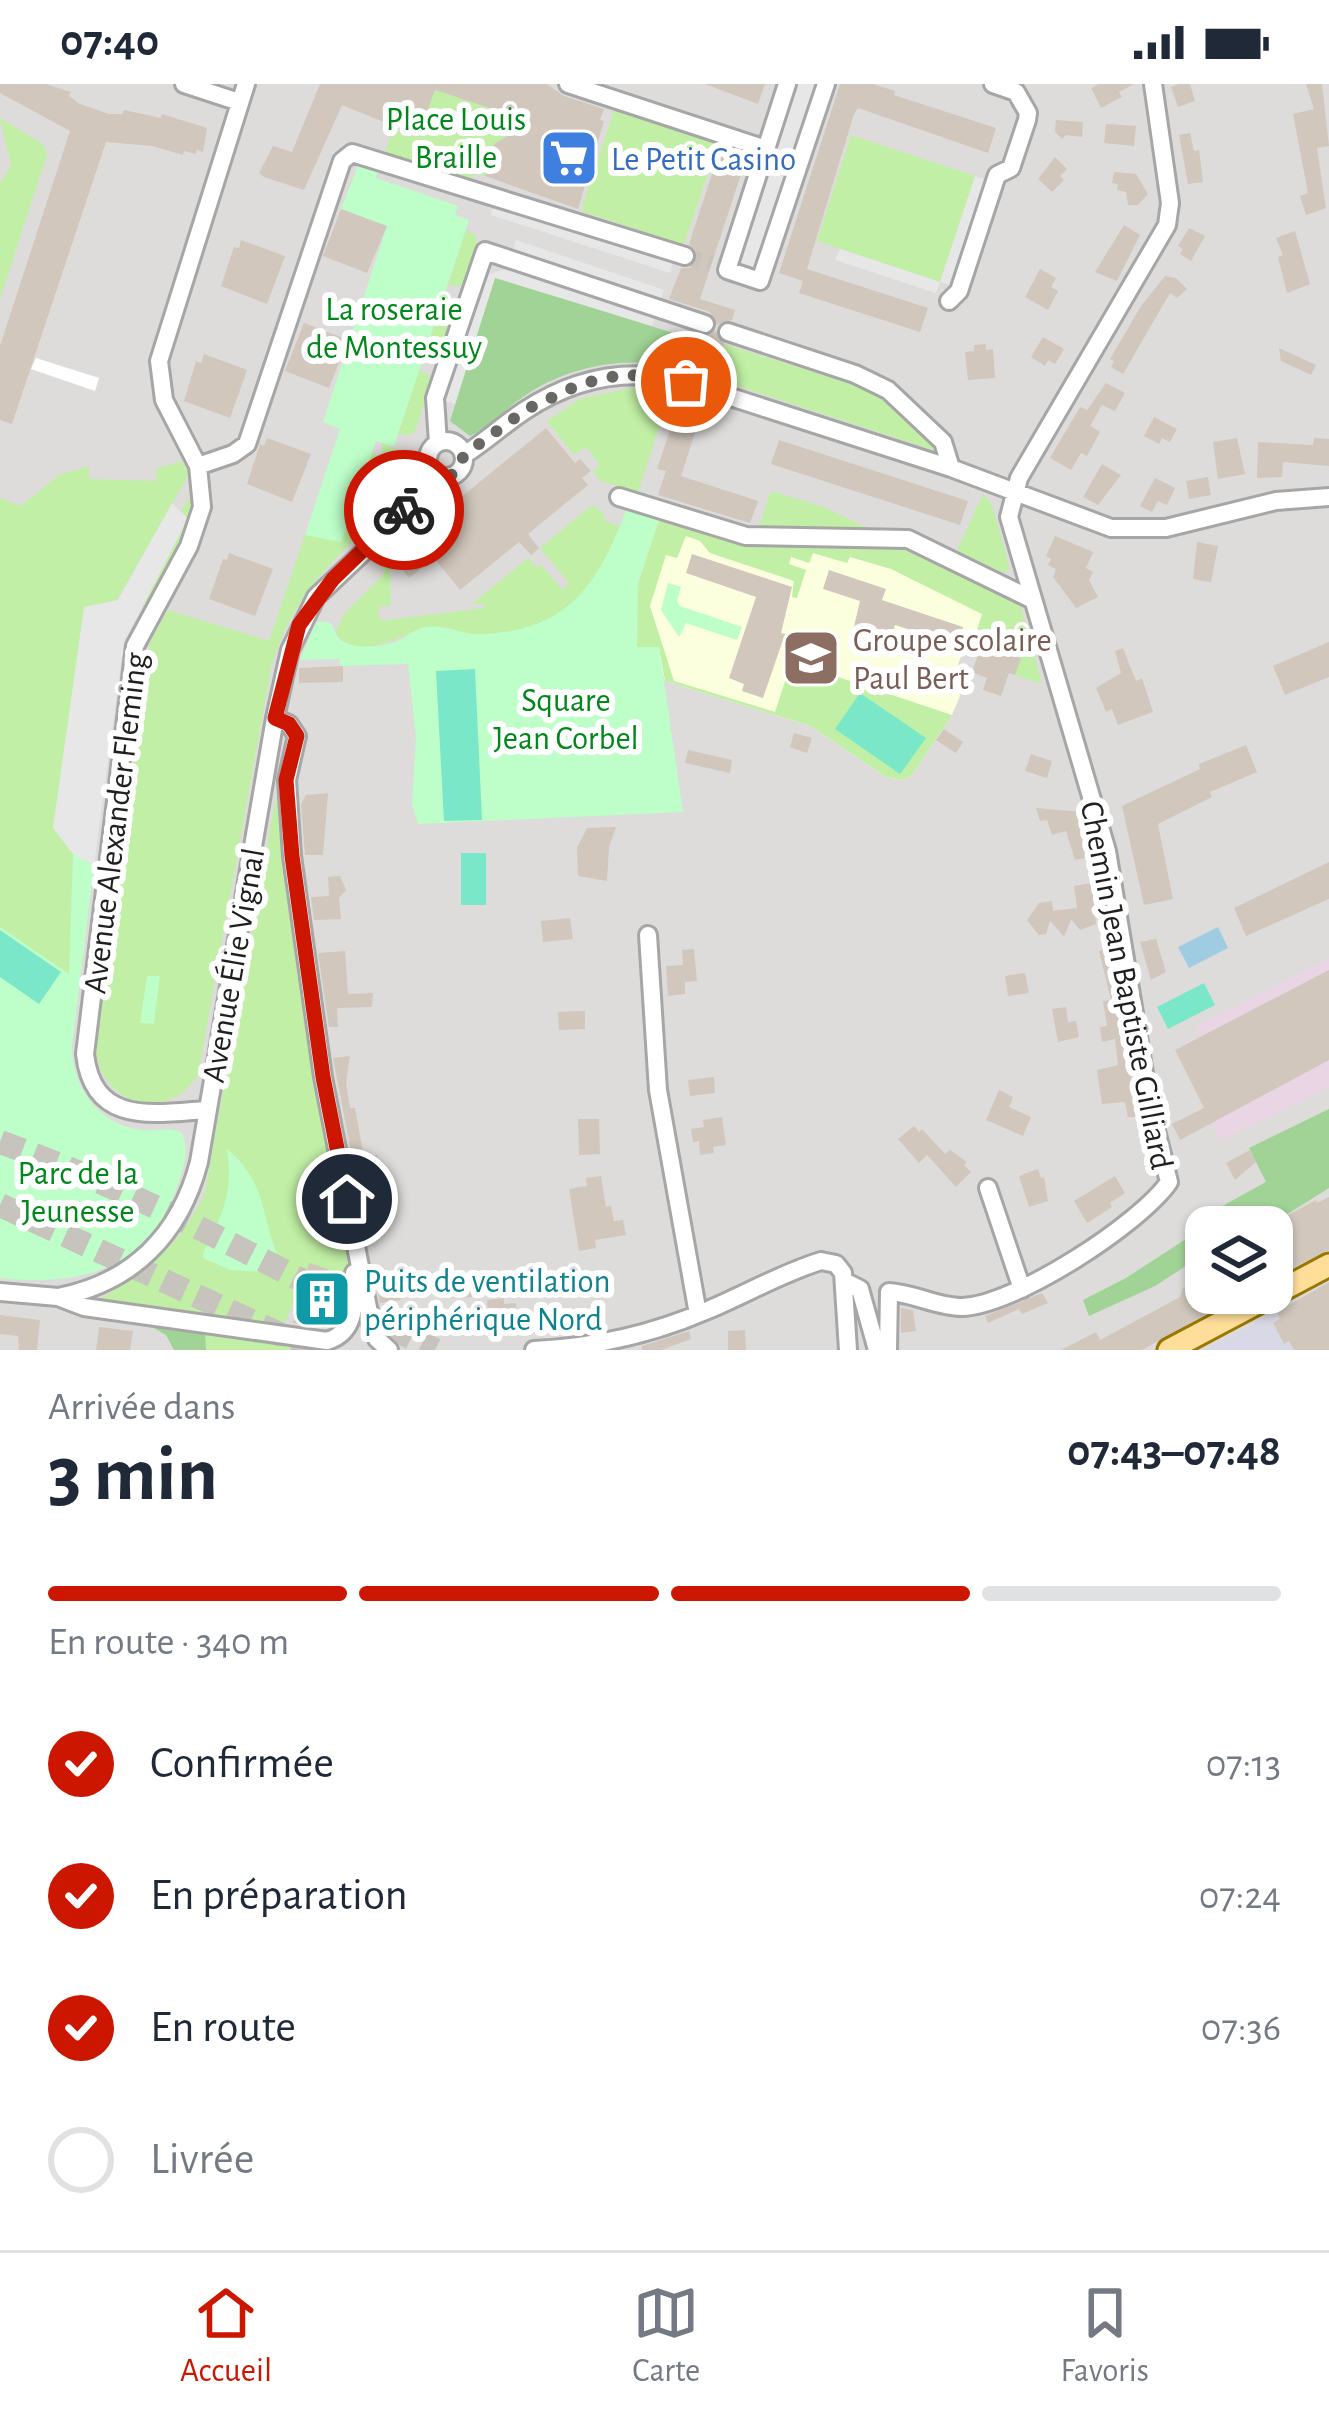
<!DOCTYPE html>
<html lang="fr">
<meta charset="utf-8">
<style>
body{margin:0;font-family:"Alegreya Sans",sans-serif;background:#f6f6f7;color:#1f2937;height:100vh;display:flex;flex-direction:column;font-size:45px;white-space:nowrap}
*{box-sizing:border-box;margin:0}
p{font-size:39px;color:#747a83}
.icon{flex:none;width:66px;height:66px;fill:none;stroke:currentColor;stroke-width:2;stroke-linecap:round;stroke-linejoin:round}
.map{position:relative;height:1266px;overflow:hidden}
.panel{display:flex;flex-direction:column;background:#fff;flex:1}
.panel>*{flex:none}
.buttons{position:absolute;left:1185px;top:1122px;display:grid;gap:24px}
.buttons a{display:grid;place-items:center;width:108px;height:108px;border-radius:24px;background:#fff;box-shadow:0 3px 9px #0004;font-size:60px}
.pin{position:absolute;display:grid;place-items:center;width:102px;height:102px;color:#fff;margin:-51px;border:6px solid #fff;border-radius:50%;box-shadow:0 3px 12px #0007}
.courier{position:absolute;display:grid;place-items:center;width:120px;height:120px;margin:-60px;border:9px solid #cd1600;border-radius:50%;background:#fff;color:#222;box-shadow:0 3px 15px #0007}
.headline em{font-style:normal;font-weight:600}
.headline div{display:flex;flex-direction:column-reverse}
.headline{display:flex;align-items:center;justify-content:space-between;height:204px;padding:0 48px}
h1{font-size:78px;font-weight:600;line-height:90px}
.bar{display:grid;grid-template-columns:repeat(4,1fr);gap:18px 12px;align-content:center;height:144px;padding:0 48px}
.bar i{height:15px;border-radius:9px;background:#e0e1e3}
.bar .on{background:#cd1600}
.bar p{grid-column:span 4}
ol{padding:0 48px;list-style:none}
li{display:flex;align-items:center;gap:36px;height:132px}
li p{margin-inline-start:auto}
li .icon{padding:12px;border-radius:50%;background:#cd1600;color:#fff;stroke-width:4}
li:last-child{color:#747a83}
li i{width:66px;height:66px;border:6px solid #e0e1e3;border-radius:50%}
.status{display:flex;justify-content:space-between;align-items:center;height:84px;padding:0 60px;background:#fff;direction:ltr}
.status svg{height:33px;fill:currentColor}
.tab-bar{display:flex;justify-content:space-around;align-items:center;height:168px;border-top:3px solid #e0e1e3;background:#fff;font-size:33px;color:#747a83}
.tab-bar a{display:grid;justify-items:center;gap:6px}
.tab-bar .on{color:#cd1600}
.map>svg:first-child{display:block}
.residential{fill:#dddcdb;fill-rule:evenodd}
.industrial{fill:#ead5e4}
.education{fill:#fbffde}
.grass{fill:#c1efa5}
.forest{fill:#a0d395}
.park{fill:#bdfec9}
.pitch{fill:#7ae7c8}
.parking{fill:#e7e7e7}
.plaza{fill:#d9d8e6}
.water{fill:#a0cce2}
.pier{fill:#fff}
.building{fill:#d1c7bc}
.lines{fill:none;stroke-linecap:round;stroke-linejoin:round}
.minor-tunnel{stroke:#c6c4bd;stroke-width:16;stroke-dasharray:16 8;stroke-linecap:butt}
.highway-tunnel{stroke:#c6c4bd;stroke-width:24;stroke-dasharray:24 12;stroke-linecap:butt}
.minor-casing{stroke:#a6a6a6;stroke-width:22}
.major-casing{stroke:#970;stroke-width:27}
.minor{stroke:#fff;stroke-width:16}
.major{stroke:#ffde9a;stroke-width:21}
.done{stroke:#686764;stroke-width:12;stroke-dasharray:0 21.6}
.route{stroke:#cd1600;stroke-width:15}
.labels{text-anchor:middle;stroke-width:12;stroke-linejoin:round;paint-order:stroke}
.park-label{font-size:33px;fill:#01881b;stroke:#fff}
.shop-label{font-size:33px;fill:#366cbe;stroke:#fff;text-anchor:start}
.education-label{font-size:33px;fill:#785e54;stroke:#fff;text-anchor:start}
.street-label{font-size:33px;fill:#1f1f1f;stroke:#fff}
.culture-label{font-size:33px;fill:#0d838f;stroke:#fff;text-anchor:start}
</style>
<div class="status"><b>07:40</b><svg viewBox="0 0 49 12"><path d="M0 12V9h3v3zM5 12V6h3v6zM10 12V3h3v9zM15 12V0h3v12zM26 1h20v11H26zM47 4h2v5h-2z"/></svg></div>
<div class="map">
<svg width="1329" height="1266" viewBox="0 0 1329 1266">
<rect width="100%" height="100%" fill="#f0ede4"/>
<path class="residential" d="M0,0H1329V1266H0ZM1206,1143H1272V1209H1206Z"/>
<path class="industrial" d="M1329,874V1004L1221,1056L1175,966L1200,952L1196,942Z"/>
<path class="education" d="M659,436L787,480L796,457L991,505L976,550L969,548L957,584L960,612L952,631L912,691L903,696L886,693L811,642L665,597L638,499Z"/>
<path class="grass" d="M436,6L505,29L515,48L494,60L485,92L474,89L471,97L385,69L393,44L414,53L420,49L430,9Z
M616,20L720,54L684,161L581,127Z
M0,34L43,60L47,71L0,215V100L11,81Z
M851,51L975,92L940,198L817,157Z
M466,146L475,151L477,160L463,202L448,201Z
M444,211L457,221L441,271L424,274Z
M724,260L875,307L940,364L939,368L713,294Z
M419,286L433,294L415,347L409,351L398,350Z
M630,304L671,308L638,408L601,397L593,387L600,381L586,363L574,371L547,337L580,315Z
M382,358L411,374L413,392C356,465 299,488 271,584L198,991C166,1043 93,1017 96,958L149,560L168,526L269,557L305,451L341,458L372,369L382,372Z
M183,377L189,390L117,516L53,743L73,770L70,891L0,843V414L21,422L59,391L89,382V395L156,397L157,384Z
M194,407L188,448L149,519L138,520L187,434L181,427Z
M771,407L824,423L1020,519L1042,600L1015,591L1020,573L1003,567L1004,561L976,550L982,530L891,485L850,473L847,479L813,469L809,479L791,473L789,480L806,486L797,514L792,513L794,497L710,469L700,457L686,452L677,474L666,471L650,522L674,597L775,628L790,582L799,580L952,631L912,691L903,696L886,693L811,642L665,597L659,564H637L638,499L659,436L743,459L755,455Z
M983,410L992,421L1010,484L1004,489L957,467Z
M592,421L604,429V436L620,443C606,473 593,508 564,527C539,543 505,552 475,551C463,550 451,543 439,543C406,542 363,584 335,549L344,530L384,490V484L378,481L390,471L395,476L390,477L391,521L378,523L380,537L484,524L483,519L472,520L528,474L537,484L541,481L563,506L569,499L540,464Z
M276,712L315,997L350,1170L349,1209L331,1187L309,1180L282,1246L90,1219C142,1194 181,1162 205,1108Z
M205,1249L327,1266H206Z"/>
<path class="forest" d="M495,193L689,254L679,283C625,272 569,281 523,313C505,325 490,343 470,352L450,337Z
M1329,1025V1104L1267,1143H1206V1169L1155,1202L1089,1232L1083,1216L1126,1194L1189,1153L1186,1142L1266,1098L1249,1064Z
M147,1240L205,1249L206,1266H174L166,1251Z"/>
<path class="park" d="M358,82L377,88L376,94L458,122L455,131L469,136L394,362L376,357L341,458L305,451L340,345L323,338L387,142L353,133L354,129L341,125Z
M626,426L659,436L638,498L637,563H659L683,728L418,740L412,721L416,653L408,580L340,582L339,575L300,576L316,538H330C333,543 335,549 338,553C347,566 378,563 392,559C404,556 413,545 426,543C444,540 463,551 481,550C568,547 598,501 626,426Z
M668,499L681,503L677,517L680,522L742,543L737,556L686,539L679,553L661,526Z
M73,770L94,781L72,962C72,1004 99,1041 142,1046C156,1047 168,1043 181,1048C191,1065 183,1085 177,1103C150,1186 77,1203 0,1194V843L69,890Z
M147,892H160L154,940L140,939Z
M226,1064C271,1101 259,1138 283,1182L278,1189L230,1186L203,1174C204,1160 213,1150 219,1136C228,1116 232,1086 226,1064Z"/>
<path class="pitch" d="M475,585L482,736L444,737L436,587Z
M860,609L926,654L900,690L835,645Z
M461,769H486V821H461Z
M0,846L61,888L39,920L0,893Z
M1204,899L1215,921L1168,945L1157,923Z"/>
<path class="parking" d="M792,0H819L758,191L733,182Z
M975,92L988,96L953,202L940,198L936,209L835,176L840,165L940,198Z
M495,120L673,177L670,189L491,131Z
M516,156L664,206L652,242L495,194L455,320L442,316L482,192L506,185Z
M172,419L187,434L183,444L124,558L94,781L73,770L53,744L84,523L118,516Z"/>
<path class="plaza" d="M1277,1228L1279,1235L1274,1240L1283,1259L1289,1257L1294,1266H1204Z"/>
<path class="water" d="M1218,843L1228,864L1189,884L1178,863Z"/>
<path class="pier" d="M36,274L99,294L95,307L31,285Z"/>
<path class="building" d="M0,0H46L71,8L69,12L80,20L109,30H122L124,26L161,34L162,30L207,44L203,68L197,66L196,70L184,67L183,71L152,62L106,58L12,340L0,336V262L70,47L0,9Z
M320,0H547L564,12L604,25L600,36L604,37L578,125L485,92L494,60L515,48L505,29L435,6L418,52L342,21L304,106L264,93L259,89L273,62L292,68Z
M705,0H765L758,20Z
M840,0H873L895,7L894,11L996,44L988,69L858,24L854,30L807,185L928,224L920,248L799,209L803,197L779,189Z
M1099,0H1134L1119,8L1122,13L1101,24L1091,4Z
M1179,0H1190L1195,17L1178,23L1171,3Z
M1306,0H1322L1329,62L1317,64L1326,124L1306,131L1300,112L1308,109L1293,30L1314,25Z
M1056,36L1083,38L1082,53L1066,51L1062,55L1055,48Z
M1106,40L1136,42L1134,62L1104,59Z
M1190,49L1194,67L1199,66L1203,98L1188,100L1179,51Z
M719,69L745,78L700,215L735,226L732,236L717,241L710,228L669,215L681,184H689L697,177V168L689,160Z
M1055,73L1067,85L1060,92L1064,96L1052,108L1038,95Z
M1114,88L1136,90L1148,110L1138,121H1128L1126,108L1117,106L1118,100L1112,99Z
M341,125L387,142L367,189L323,172Z
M1124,141L1140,151L1117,197L1095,188Z
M1189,144L1205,152L1191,177L1180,170L1183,165L1178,162Z
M1295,147L1310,200L1287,209L1278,173L1283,171L1276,154Z
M241,156L285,172L267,220L221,202L234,163L239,164Z
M1040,185L1056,194L1051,203L1058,207L1048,226L1025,213Z
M1165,192L1176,194L1187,205L1177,214L1170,209L1123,290L1111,283L1114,277L1110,275L1141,222Z
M304,239L348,256L329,304L285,287Z
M716,247L724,260L713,294L699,299L690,286L701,252Z
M1043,253L1064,265L1055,280L1048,276L1045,282L1031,273Z
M986,260V266L993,265L995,294L968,296L965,268L974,267V261Z
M1279,264L1316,281L1311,291L1281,277Z
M204,270L247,286L230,334L184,317L196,277L201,279Z
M1106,299L1125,309L1115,327L1102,321L1090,342L1100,348L1087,372L1081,369L1071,386L1050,374L1080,323L1087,326Z
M697,305L705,318L681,392L758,417L750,439L658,411L666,387L657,385L682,310Z
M1154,333L1177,345L1170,358L1162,354L1159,360L1144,352Z
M546,344L575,379L580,375L591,387L582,394L588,401L528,450L539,464L531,471L519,458L460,506L434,474L409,494L390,471Z
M267,354L311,370L292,418L247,400L260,360L264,362Z
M1237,354L1245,390L1218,395L1213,358Z
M1314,354L1329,355V382L1283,378L1282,393L1257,394L1258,358L1313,361Z
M779,356L968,417L960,441L771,380Z
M1102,380L1121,391L1098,421L1083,413Z
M1208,393L1211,411L1189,415L1186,397Z
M1155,394L1175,404L1167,421L1158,417L1152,428L1140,422Z
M1055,452L1093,468L1086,484L1093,488L1089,496L1098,513L1076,524L1053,493L1056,485L1048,481L1051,475L1046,472Z
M1197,458L1218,462L1211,498L1193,495Z
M229,469L273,485L255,532L209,515L223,475L227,476Z
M692,470L792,503L781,549L785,550L763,614L742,607L744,600L729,594L756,513L686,489Z
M829,486L886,505L882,516L963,543L958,561L895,541L887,567L851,555L860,517L823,505Z
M1329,558V593L1285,611L1273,582Z
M1123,564L1136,597L1142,594L1153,628L1118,641L1112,625L1106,628L1096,604L1121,589L1115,567Z
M980,565L1021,574L1015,591L1009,589L1001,612L983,606L987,594L972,588Z
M343,582V598L299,599V584Z
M944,645L963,658L956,669L936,656Z
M794,649L812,654L807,669L790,663Z
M1246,661L1257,688L1210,708L1212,713L1158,740L1173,815L1144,821L1122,722L1200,685L1199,680Z
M688,666L732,676L730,689L685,679Z
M1031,670L1052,677L1047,694L1025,687Z
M328,709L323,771H305L301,720L306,711Z
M1036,724L1082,728L1095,772L1075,776L1066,747L1052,751L1047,736L1040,737Z
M616,743L609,763L607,797L578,792L577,764L587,744Z
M1329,778V815L1246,852L1234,824Z
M340,792L346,806L339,814L341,835L314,836L311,813L329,812L328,793Z
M1099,798L1101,810L1093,811L1096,840L1080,846L1071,835L1064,853L1050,837L1046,850L1039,851L1027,836L1039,819L1052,817L1053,827L1077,824L1074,802Z
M570,834L573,855L543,858L541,837Z
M1156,855L1166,888L1151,896L1140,858Z
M694,865L697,897L685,898V910L668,912L666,882L683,881L682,866Z
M1110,865L1136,1021L1139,1033H1128L1125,1018L1102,1020L1097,986L1118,981L1115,955L1102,958L1100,943L1107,942L1103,917L1111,916L1099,867Z
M345,867L348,910L373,909L372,923L337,924L338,943H329L318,869Z
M1329,886V976L1180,1056L1172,1040L1204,1024L1175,966Z
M1025,889L1029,909L1008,912L1005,892Z
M1066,923L1068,938L1076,937L1079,953L1058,958L1052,925Z
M585,927V945L559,946L558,928Z
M350,972L346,1000L350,1024H355L364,1073L377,1071L384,1115L367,1117L372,1143L366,1145L333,974Z
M714,993L715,1009L690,1012L688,996Z
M999,1006L1013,1013L1009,1023L1031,1033L1023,1052L986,1036Z
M722,1033L726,1061L713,1063L714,1069L700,1071L699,1057L693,1058L691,1045L704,1043L703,1036Z
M578,1035H599L600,1070L579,1071Z
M914,1042L919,1048L922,1045L945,1070L950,1066L967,1078L964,1081L971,1088L956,1103L927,1071L919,1079L898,1055Z
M1250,1066L1256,1078L1235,1096L1226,1079Z
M1038,1085L1041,1094L1044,1093L1048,1117L1029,1123L1019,1092Z
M601,1092L606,1123L611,1122L614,1137L623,1136L626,1151L595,1156L596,1164L579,1167L569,1105L587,1102L586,1094Z
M1115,1092L1125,1109L1110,1119L1112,1123L1087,1139L1074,1117Z
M1329,1113V1166L1272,1194L1270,1141L1316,1116L1317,1119Z
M309,1179L328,1185L341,1202L338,1233L325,1244L293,1239Z
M470,1188L472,1213L447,1214L445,1190Z
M1206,1191V1209H1244L1142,1266H1061L1096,1248L1100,1256L1180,1213L1183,1204Z
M1329,1198V1266H1294L1289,1257L1284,1260L1273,1239L1280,1235L1277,1228Z
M398,1201L401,1216L380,1219L377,1204Z
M1042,1209L1048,1219L1022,1230L1019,1225L988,1239L985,1232Z
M504,1214V1220L516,1219L518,1241L489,1242L487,1216Z
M901,1224L913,1226L916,1247L901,1249Z
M0,1231L40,1236L37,1266H19L18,1252L0,1250Z
M99,1243L133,1247L130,1266H96Z
M745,1246L746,1266H728V1247Z
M689,1247L691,1255L661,1266H642V1262Z"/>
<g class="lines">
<path class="minor-tunnel" d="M685,172L711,180"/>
<path class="highway-tunnel" d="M0,1058C151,1112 293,1193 435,1266
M0,1121L314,1266"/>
<defs>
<path id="minor" d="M184,0L239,18
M568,0L766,65
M787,0L727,186L760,197L826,0
M949,217L959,207L997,91L1011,84L1027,36L1028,29L1016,8L993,0
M728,248L855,290L888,306L943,358L951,384
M709,306L951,384L1111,444H1166L1276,417L1329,413
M428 375a18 18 0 1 1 36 0a18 18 0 1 1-36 0Z
M438,359L435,314L485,167L705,240
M464,371C485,358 503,341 524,327C574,294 629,283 686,298
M198,382L233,370L247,360L342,77L352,69L685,172
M619,413L746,452L908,455L1033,516
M275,634L289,640L297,652L287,696L292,772L323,993L372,1244L377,1255L389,1266
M648,851L658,1006L698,1230
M205,1026C152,1030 93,1041 85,970L135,562L189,462L202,423L198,382L164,316L159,277L246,0
M988,1104L1022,1205
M844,1197L860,1205L877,1266
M0,1208L58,1213L84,1223L327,1257C358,1248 354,1216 354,1189
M58,1213C132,1199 180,1151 199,1078L275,634L290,566L316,513L372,460L435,390
M534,1266C595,1263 653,1250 708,1226C746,1210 782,1189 821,1177L836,1180L843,1189L848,1266
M888,1266L889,1208C913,1209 937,1223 962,1223C1014,1222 1140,1140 1169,1098L1149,1019L1107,767L1009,433L1019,394L1167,141L1170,119L1153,0"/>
<path id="major" d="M1169,1266L1329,1181"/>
</defs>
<use href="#minor" class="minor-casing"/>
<use href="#major" class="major-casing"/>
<use href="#minor" class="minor"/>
<use href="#major" class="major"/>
</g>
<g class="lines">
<path class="done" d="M404,426L435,390L446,393L456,389L464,371L527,325L581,300L624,290L686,298"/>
<path class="route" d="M347,1115L323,993L292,772L286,696L297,652L289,640L275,634L299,541L333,495L404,426"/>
</g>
<defs>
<symbol id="supermarket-square" viewBox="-11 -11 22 22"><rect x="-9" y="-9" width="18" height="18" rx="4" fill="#3f7fe0" stroke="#fff"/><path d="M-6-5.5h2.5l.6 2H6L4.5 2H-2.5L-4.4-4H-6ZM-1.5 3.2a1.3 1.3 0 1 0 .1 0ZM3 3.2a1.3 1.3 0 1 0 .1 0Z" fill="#fff"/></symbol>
<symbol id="school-square" viewBox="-11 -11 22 22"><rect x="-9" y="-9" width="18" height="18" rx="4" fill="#8d6e63" stroke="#fff"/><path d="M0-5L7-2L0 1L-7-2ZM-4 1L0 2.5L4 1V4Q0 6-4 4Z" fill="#fff"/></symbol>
<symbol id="building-square" viewBox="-11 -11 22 22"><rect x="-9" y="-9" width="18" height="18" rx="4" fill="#0f9aa8" stroke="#fff"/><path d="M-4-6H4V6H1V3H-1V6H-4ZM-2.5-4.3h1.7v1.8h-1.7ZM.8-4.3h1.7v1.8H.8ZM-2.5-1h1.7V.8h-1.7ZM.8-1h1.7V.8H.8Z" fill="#fff"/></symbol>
</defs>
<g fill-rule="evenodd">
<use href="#supermarket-square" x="536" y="41" width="66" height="66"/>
<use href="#school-square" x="778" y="541" width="66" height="66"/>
<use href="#building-square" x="289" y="1182" width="66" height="66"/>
</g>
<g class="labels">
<g class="park-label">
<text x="456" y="46">Place Louis<tspan x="456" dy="38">Braille</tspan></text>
<text x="394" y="236">La roseraie<tspan x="394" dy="38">de Montessuy</tspan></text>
<text x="566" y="627">Square<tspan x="566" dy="38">Jean Corbel</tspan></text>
<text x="78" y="1100">Parc de la<tspan x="78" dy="38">Jeunesse</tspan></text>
</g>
<g class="shop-label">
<text x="611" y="86">Le Petit Casino</text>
</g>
<g class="education-label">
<text x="853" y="567">Groupe scolaire<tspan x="853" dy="38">Paul Bert</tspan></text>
</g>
<g class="street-label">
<text transform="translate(114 739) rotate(-83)" y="12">Avenue Alexander Fleming</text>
<text transform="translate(232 881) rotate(-80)" y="12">Avenue Élie Vignal</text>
<text transform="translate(1128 901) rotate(79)" y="12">Chemin Jean Baptiste Gilliard</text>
</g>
<g class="culture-label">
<text x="364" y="1208">Puits de ventilation<tspan x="364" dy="38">périphérique Nord</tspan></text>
</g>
</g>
</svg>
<div class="buttons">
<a><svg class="icon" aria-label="layers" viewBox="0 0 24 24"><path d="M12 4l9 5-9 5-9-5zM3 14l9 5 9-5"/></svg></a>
</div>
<div class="pin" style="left:686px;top:298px;background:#ea580c"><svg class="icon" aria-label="bag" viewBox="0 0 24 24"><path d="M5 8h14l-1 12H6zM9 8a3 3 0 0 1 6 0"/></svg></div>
<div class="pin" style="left:347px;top:1115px;background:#1f2937"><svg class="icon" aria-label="home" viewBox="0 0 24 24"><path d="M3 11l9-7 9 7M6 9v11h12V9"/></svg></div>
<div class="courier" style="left:404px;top:426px"><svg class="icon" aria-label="bike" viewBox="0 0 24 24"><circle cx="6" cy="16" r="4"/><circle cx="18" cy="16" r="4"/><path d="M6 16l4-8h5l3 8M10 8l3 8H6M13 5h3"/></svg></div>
</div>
<section class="panel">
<div class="headline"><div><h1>3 min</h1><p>Arrivée dans</p></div><em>07:43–07:48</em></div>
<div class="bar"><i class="on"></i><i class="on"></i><i class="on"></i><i></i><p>En route · 340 m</p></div>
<ol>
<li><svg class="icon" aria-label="check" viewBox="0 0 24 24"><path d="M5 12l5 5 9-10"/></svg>Confirmée<p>07:13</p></li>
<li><svg class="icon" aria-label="check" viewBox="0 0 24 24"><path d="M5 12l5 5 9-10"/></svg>En préparation<p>07:24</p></li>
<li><svg class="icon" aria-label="check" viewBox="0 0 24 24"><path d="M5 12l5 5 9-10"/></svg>En route<p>07:36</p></li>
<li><i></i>Livrée</li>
</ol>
</section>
<nav class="tab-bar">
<a class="on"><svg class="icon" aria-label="home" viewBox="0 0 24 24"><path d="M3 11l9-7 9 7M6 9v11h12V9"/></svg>Accueil</a>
<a><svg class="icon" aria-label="map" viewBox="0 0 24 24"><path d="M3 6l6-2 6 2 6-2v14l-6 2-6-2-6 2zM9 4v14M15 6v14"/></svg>Carte</a>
<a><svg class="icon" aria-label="saved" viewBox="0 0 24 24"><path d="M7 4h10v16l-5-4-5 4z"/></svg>Favoris</a>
</nav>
